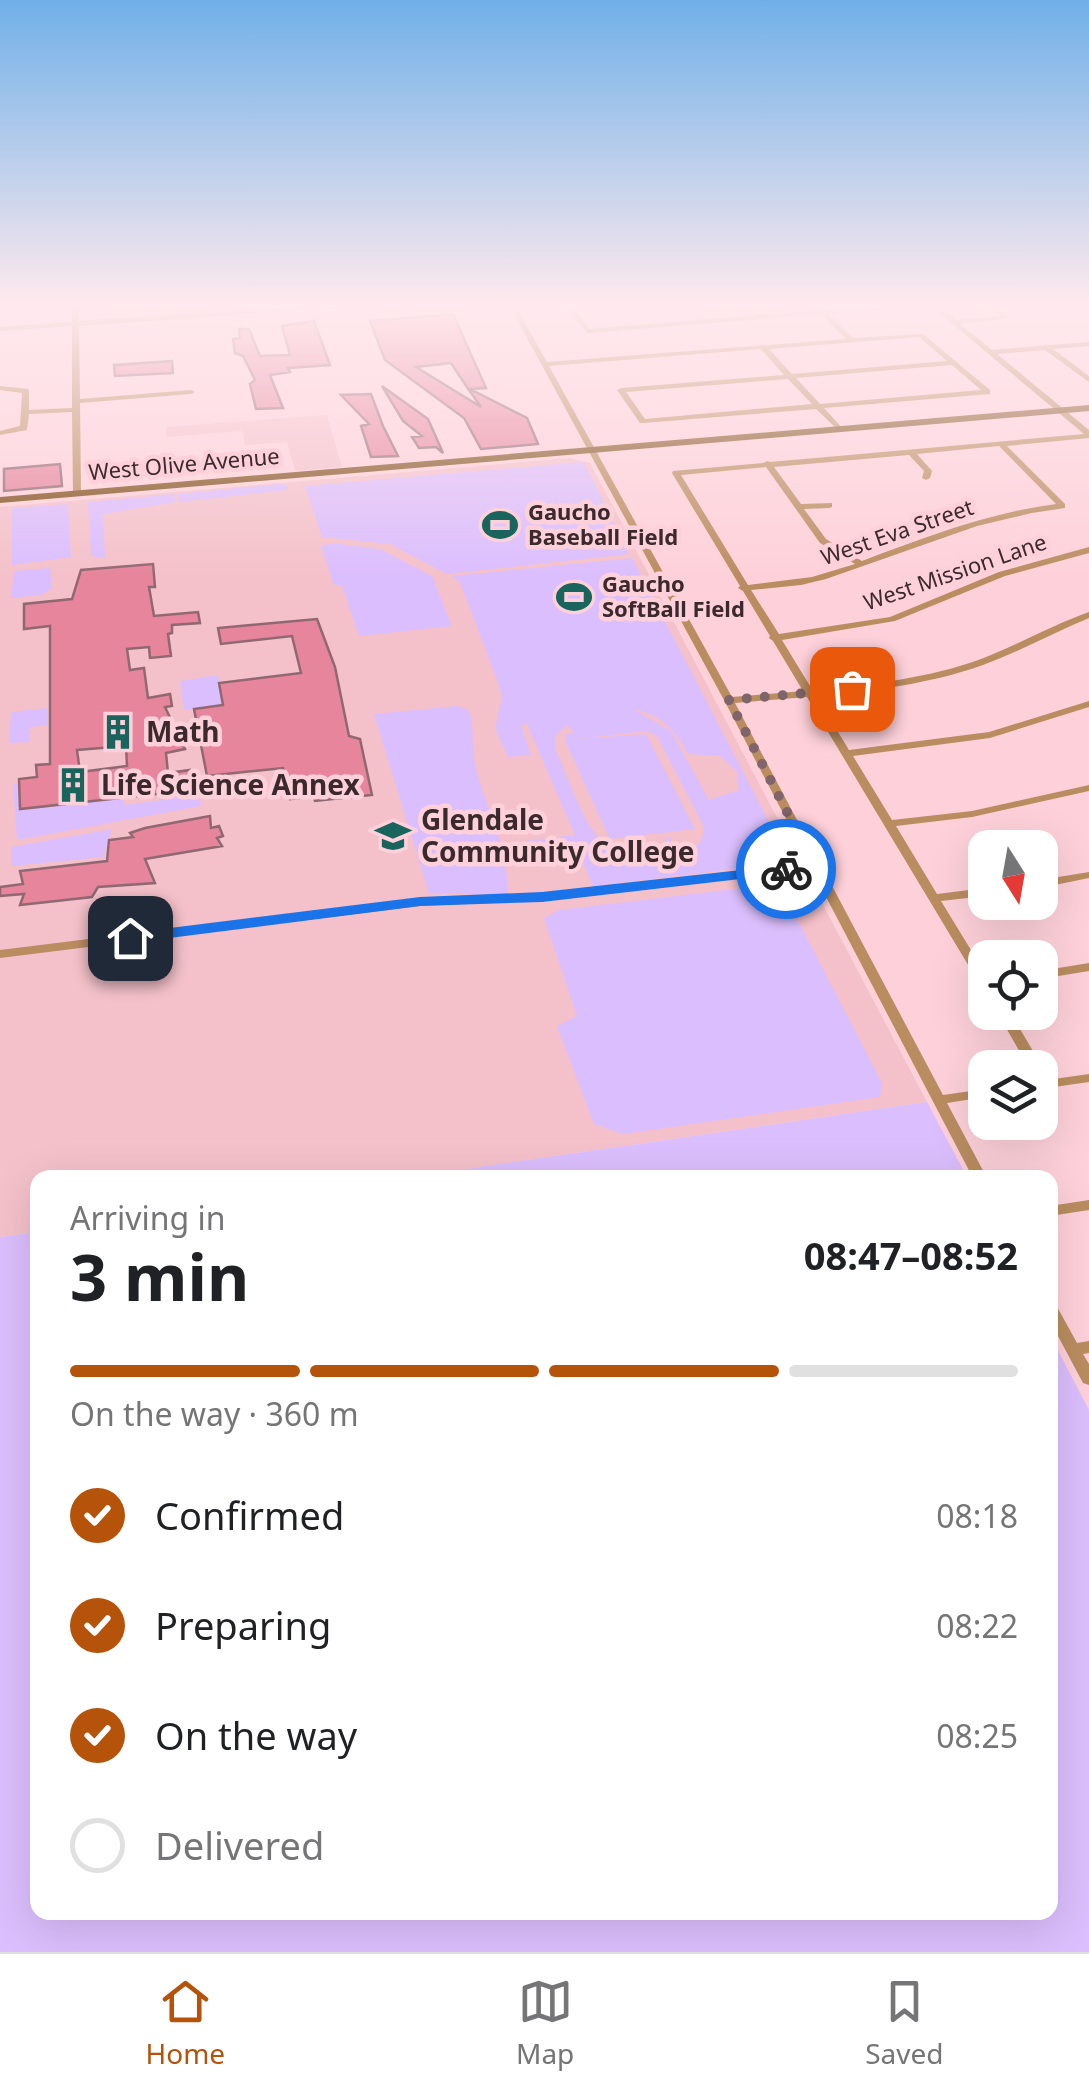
<!DOCTYPE html>
<meta charset="utf-8">
<style>
body{margin:0;font-family:"Noto Sans",sans-serif;background:#f6f6f6;color:#202124;height:100vh;display:flex;flex-direction:column;font-size:38px;white-space:nowrap}
*{box-sizing:border-box;margin:0}
p{font-size:32px;color:#757577}
.icon{flex:none;width:55px;height:55px;fill:none;stroke:currentColor;stroke-width:2;stroke-linecap:round;stroke-linejoin:round}
.map{position:relative;flex:1;overflow:hidden}
.drawer{position:absolute;left:30px;top:1170px;width:1028px;height:750px;display:flex;flex-direction:column;background:#fff;border-radius:20px;box-shadow:0 10px 40px #0002}
.drawer>*{flex:none}
.needle{width:65px;rotate:169deg}
.controls{position:absolute;left:968px;top:830px;display:grid;gap:20px}
.controls a{display:grid;place-items:center;width:90px;height:90px;border-radius:20px;background:#fff;box-shadow:0 10px 40px #0002;font-size:50px}
.pin{position:absolute;display:grid;place-items:center;width:85px;height:85px;color:#fff;margin:-42px;border-radius:20px;box-shadow:0 5px 15px #0006}
.courier{position:absolute;display:grid;place-items:center;width:100px;height:100px;margin:-50px;border:8px solid #1a73e8;border-radius:50%;background:#fff;color:#222;box-shadow:0 2px 12px #0007}
.overview em{font-style:normal;font-weight:700}
.overview div{display:flex;flex-direction:column-reverse}
.overview{display:flex;align-items:center;justify-content:space-between;height:170px;padding:0 40px}
h1{font-size:65px;font-weight:700;line-height:75px}
.bar{display:grid;grid-template-columns:repeat(4,1fr);gap:15px 10px;align-content:center;height:120px;padding:0 40px}
.bar i{height:12px;border-radius:8px;background:#e0e0e0}
.bar .selected{background:#b45309}
.bar p{grid-column:span 4}
ol{padding:0 40px;list-style:none}
li{display:flex;align-items:center;gap:30px;height:110px}
li p{margin-inline-start:auto}
li .icon{padding:10px;border-radius:50%;background:#b45309;color:#fff;stroke-width:4}
li:last-child{color:#757577}
li i{width:55px;height:55px;border:5px solid #e0e0e0;border-radius:50%}
.dock{display:flex;justify-content:space-around;align-items:center;height:140px;border-top:2px solid #e0e0e0;background:#fff;font-size:28px;color:#757577}
.dock a{display:grid;justify-items:center;gap:5px}
.dock .selected{color:#b45309}
.map>svg:first-child{display:block}
.built{fill:#f4c1ca}
.green{fill:#dbbefd;fill-rule:evenodd}
.building{fill:#e6859c;stroke:#906871;stroke-width:2.5;fill-rule:evenodd}
.lines{fill:none;stroke-linecap:round;stroke-linejoin:round}
.minor{fill:#ba8d60;fill-rule:evenodd}
.major{fill:#7f4f19;fill-rule:evenodd}
.route{fill:#1a73e8}
.done{stroke:#7f646a;stroke-width:10;stroke-dasharray:0 18}
.labels{text-anchor:middle;stroke-width:9;stroke-linejoin:round;paint-order:stroke}
.far-street-label{font-size:22px;fill:#3b2a2d;stroke:#fed1da}
.far-poi-label{font-size:22px;font-weight:bold;fill:#3b2a2d;stroke:#fed1da;text-anchor:start}
.poi-label{font-size:28px;font-weight:bold;fill:#3b2a2d;stroke:#fed1da;text-anchor:start}
</style>
<div class="map">
<svg width="1089" height="1952" viewBox="0 0 1089 1952">
<rect width="100%" height="100%" fill="#fed1da"/>
<path class="built" d="M327,415L342,467L295,471L287,442L245,445L242,431L166,437V427Z
M570,458L590,463L927,1102L410,1177L38,1178L37,1232L0,1237V507Z"/>
<path class="green" d="M584,462L629,554L447,574L390,544L322,537L305,486Z
M279,484L287,485L288,490L179,502L178,494Z
M174,494L176,502L103,514L105,558L91,556L88,502Z
M68,504L71,557L12,565V508Z
M333,543L380,549L432,576L452,626L359,636L342,585H334L321,546Z
M632,558L790,862L593,886L582,860L534,866L524,841L575,835L527,724L521,725L531,755L508,757L495,728L502,698L499,685L460,582L452,576ZM633,709C661,715 675,729 688,754L720,756L737,771L739,790L709,800L671,731ZM567,725L574,733L565,734L566,743L610,839L695,829L646,734L577,739L647,731L657,736L702,823C708,841 694,851 678,856L671,838L664,839L675,857C594,878 581,806 555,748V737Z
M50,568L52,588L41,595L11,598L14,571Z
M218,675L223,705L184,710L180,681Z
M457,706L469,710C475,728 471,745 475,764C485,809 510,846 507,893L502,895L429,893L374,714Z
M48,708V725L30,727V742L9,743L11,712Z
M13,783H19L20,809L123,798L125,805L162,800L163,793L199,789L201,806L17,840Z
M112,829L103,857L11,866V847Z
M751,887L781,895L792,909L882,1083L880,1097L623,1134L594,1124L557,1026L577,1016L544,918L559,910Z
M927,1102L967,1177H410Z
M37,1232L38,1912H1050V1335L1089,1410V1952H0V1237Z"/>
<path class="building" d="M453,314L486,388L470,389L527,418L538,444L481,449L464,418L385,360L370,321ZM451,363L469,390L481,407L416,367Z
M314,321L330,365L288,368L290,372L270,375L283,408L256,409L250,384L255,380L243,356L235,353L233,339L240,338L239,329H249L260,356L290,355L282,326Z
M172,361L173,373L115,376L114,365Z
M382,386L428,419L443,453L436,447L419,448L412,437L422,436L403,421Z
M371,394L383,426L398,456L371,457L361,426L369,424L341,395Z
M60,464L62,486L4,491V469Z
M153,564L155,587H149L154,616L198,612L200,623L172,625V633L168,634L171,656L150,658L149,647L127,649L130,670L144,668L148,698L170,694L172,706L165,707L185,749L166,753L168,773L190,770L193,790L20,809L19,779L37,777L36,765L50,764V626L24,629V604L72,599L81,570ZM126,746L127,766L80,772L77,750Z
M317,619L335,667L349,736L360,739L372,795L315,801L314,796L290,799L283,768L207,776L194,709L223,705L219,683L301,673L292,636L221,644L218,628Z
M210,816L211,828L219,826L223,836L217,838L222,846L145,859L155,883L98,887L92,897L20,905L24,894L0,896V887L23,884L20,871L107,861L109,840L133,837L130,833L145,828Z"/>
<g class="lines">
<path class="minor" d="M72,303H78L79,321L351,303H377L374,305L79,326L80,399L191,390L195,392L191,394L80,403L81,493L77,496L73,493L72,412L29,414L27,430L0,435V431L20,426L22,393L0,390V386L29,389V410L72,408V326L0,331V327L72,322Z
M508,303H514L547,362L846,339L821,314L587,333L565,305L575,303H605L602,305L573,307L589,329L817,310L810,303H816L824,310L935,303L956,320L1001,316L984,303H991L1009,316V318L960,324L992,350L1089,342V346L1053,349L1089,376V382L1045,350L997,354L1089,430V438L1007,446L1065,504V508L1032,513L977,526L826,579L801,585L751,590L779,634L890,617L999,572L1089,547V553L1005,576L895,621L782,640L813,691L819,690C874,684 929,678 981,659C1018,645 1052,625 1089,612V618C1053,633 1019,652 983,665C930,684 872,691 816,696L849,750L989,732L1089,701V707L990,738L853,756L892,820L972,811L1089,785V791L972,817L896,826L937,894L985,888V896L941,901L985,973V987L979,983L807,697L735,703L943,1095L985,1089V1097L947,1103L987,1178H973L812,870L542,901L420,906L0,958V950L420,898L542,893L809,863L724,700ZM930,305L1084,434L770,462L767,461L763,463L673,471L672,473L740,586L738,588L743,591L770,636L769,638L773,641L803,691L732,697L549,366L761,349L784,375L621,388L617,390L640,423H643L816,409L839,431L843,429L824,408L990,394V390L923,334L853,338L828,314ZM919,337L947,361L792,374L769,349ZM952,365L981,390L820,404L796,378ZM788,379L812,404L645,419L626,392ZM999,446L1056,504C988,513 926,537 862,561L826,539L804,509L829,508L832,507V503L801,504L774,467L909,455L924,471L922,478L926,480L930,478L932,471L917,454ZM766,467L820,543L855,564L812,577L748,585L681,475Z
M1081,303H1089V308Z
M1089,872V878L1040,888V880Z
M1089,963V971L1040,979V971Z
M997,1012H1010L1043,1068L1041,1071L1040,1068H1029Z
M1089,1074V1082L1040,1089V1081Z
M1089,1200V1210L1050,1216V1206Z
M1050,1301L1055,1303L1077,1343L1089,1341V1353L1083,1354L1089,1364V1385L1083,1383L1050,1321Z"/>
<path class="major" d="M1089,405V411L0,503V497Z"/>
</g>
<linearGradient id="sky" x2="0" y2="1"><stop stop-color="#70b0e8"/><stop offset="0.53" stop-color="#ffeaee"/><stop offset="1" stop-color="#ffeaee" stop-opacity="0"/></linearGradient>
<rect width="1089" height="576" fill="url(#sky)"/>
<path class="route" d="M786,865L792,866V873L542,902L420,906L130,943L122,938L130,933L420,897L542,892Z"/>
<g class="lines">
<path class="done" d="M786,869L815,866L729,700L852,689"/>
</g>
<defs>
<symbol id="stadium-bare" viewBox="-9 -9 18 18"><path d="M0-5a6.5 5 0 1 0 0 10a6.5 5 0 1 0 0-10ZM-3.5-1.8h7v3.6h-7Z" fill="#19645c" stroke="#fed1da" stroke-width="2.5" paint-order="stroke"/></symbol>
<symbol id="building-bare" viewBox="-9 -9 18 18"><path d="M-4-6H4V6H1V3H-1V6H-4ZM-2.5-4.3h1.7v1.8h-1.7ZM.8-4.3h1.7v1.8H.8ZM-2.5-1h1.7V.8h-1.7ZM.8-1h1.7V.8H.8Z" fill="#19645c" stroke="#fed1da" stroke-width="2.5" paint-order="stroke"/></symbol>
<symbol id="university-bare" viewBox="-9 -9 18 18"><path d="M0-5L7-2L0 1L-7-2ZM-4 1L0 2.5L4 1V4Q0 6-4 4Z" fill="#19645c" stroke="#fed1da" stroke-width="2.5" paint-order="stroke"/></symbol>
</defs>
<g fill-rule="evenodd">
<use href="#stadium-bare" x="475" y="500" width="50" height="50"/>
<use href="#stadium-bare" x="549" y="572" width="50" height="50"/>
<use href="#building-bare" x="93" y="707" width="50" height="50"/>
<use href="#building-bare" x="48" y="760" width="50" height="50"/>
<use href="#university-bare" x="368" y="811" width="50" height="50"/>
</g>
<g class="labels">
<g class="far-street-label">
<text transform="translate(184 464) rotate(-5)" y="8">West Olive Avenue</text>
<text transform="translate(897 532) rotate(-19)" y="8">West Eva Street</text>
<text transform="translate(955 572) rotate(-19)" y="8">West Mission Lane</text>
</g>
<g class="far-poi-label">
<text x="528" y="520">Gaucho<tspan x="528" dy="25">Baseball Field</tspan></text>
<text x="602" y="592">Gaucho<tspan x="602" dy="25">SoftBall Field</tspan></text>
</g>
<g class="poi-label">
<text x="146" y="742">Math</text>
<text x="101" y="795">Life Science Annex</text>
<text x="421" y="830">Glendale<tspan x="421" dy="32">Community College</tspan></text>
</g>
</g>
</svg>
<div class="controls">
<a><svg class="needle" viewBox="-14 -14 28 28"><path d="M0-13l5 13h-10z" fill="#e53935"/><path d="M0 13l5-13h-10z" fill="#757577"/></svg></a>
<a><svg class="icon" aria-label="locate" viewBox="0 0 24 24"><circle cx="12" cy="12" r="6"/><path d="M12 2v4M12 18v4M2 12h4M18 12h4"/></svg></a>
<a><svg class="icon" aria-label="layers" viewBox="0 0 24 24"><path d="M12 4l9 5-9 5-9-5zM3 14l9 5 9-5"/></svg></a>
</div>
<div class="pin" style="left:852px;top:689px;background:#ea580c"><svg class="icon" aria-label="bag" viewBox="0 0 24 24"><path d="M5 8h14l-1 12H6zM9 8a3 3 0 0 1 6 0"/></svg></div>
<div class="pin" style="left:130px;top:938px;background:#1f2937"><svg class="icon" aria-label="home" viewBox="0 0 24 24"><path d="M3 11l9-7 9 7M6 9v11h12V9"/></svg></div>
<div class="courier" style="left:786px;top:869px"><svg class="icon" aria-label="bike" viewBox="0 0 24 24"><circle cx="6" cy="16" r="4"/><circle cx="18" cy="16" r="4"/><path d="M6 16l4-8h5l3 8M10 8l3 8H6M13 5h3"/></svg></div>
<section class="drawer">
<div class="overview"><div><h1>3 min</h1><p>Arriving in</p></div><em>08:47–08:52</em></div>
<div class="bar"><i class="selected"></i><i class="selected"></i><i class="selected"></i><i></i><p>On the way · 360 m</p></div>
<ol>
<li><svg class="icon" aria-label="check" viewBox="0 0 24 24"><path d="M5 12l5 5 9-10"/></svg>Confirmed<p>08:18</p></li>
<li><svg class="icon" aria-label="check" viewBox="0 0 24 24"><path d="M5 12l5 5 9-10"/></svg>Preparing<p>08:22</p></li>
<li><svg class="icon" aria-label="check" viewBox="0 0 24 24"><path d="M5 12l5 5 9-10"/></svg>On the way<p>08:25</p></li>
<li><i></i>Delivered</li>
</ol>
</section>
</div>
<nav class="dock">
<a class="selected"><svg class="icon" aria-label="home" viewBox="0 0 24 24"><path d="M3 11l9-7 9 7M6 9v11h12V9"/></svg>Home</a>
<a><svg class="icon" aria-label="map" viewBox="0 0 24 24"><path d="M3 6l6-2 6 2 6-2v14l-6 2-6-2-6 2zM9 4v14M15 6v14"/></svg>Map</a>
<a><svg class="icon" aria-label="saved" viewBox="0 0 24 24"><path d="M7 4h10v16l-5-4-5 4z"/></svg>Saved</a>
</nav>
